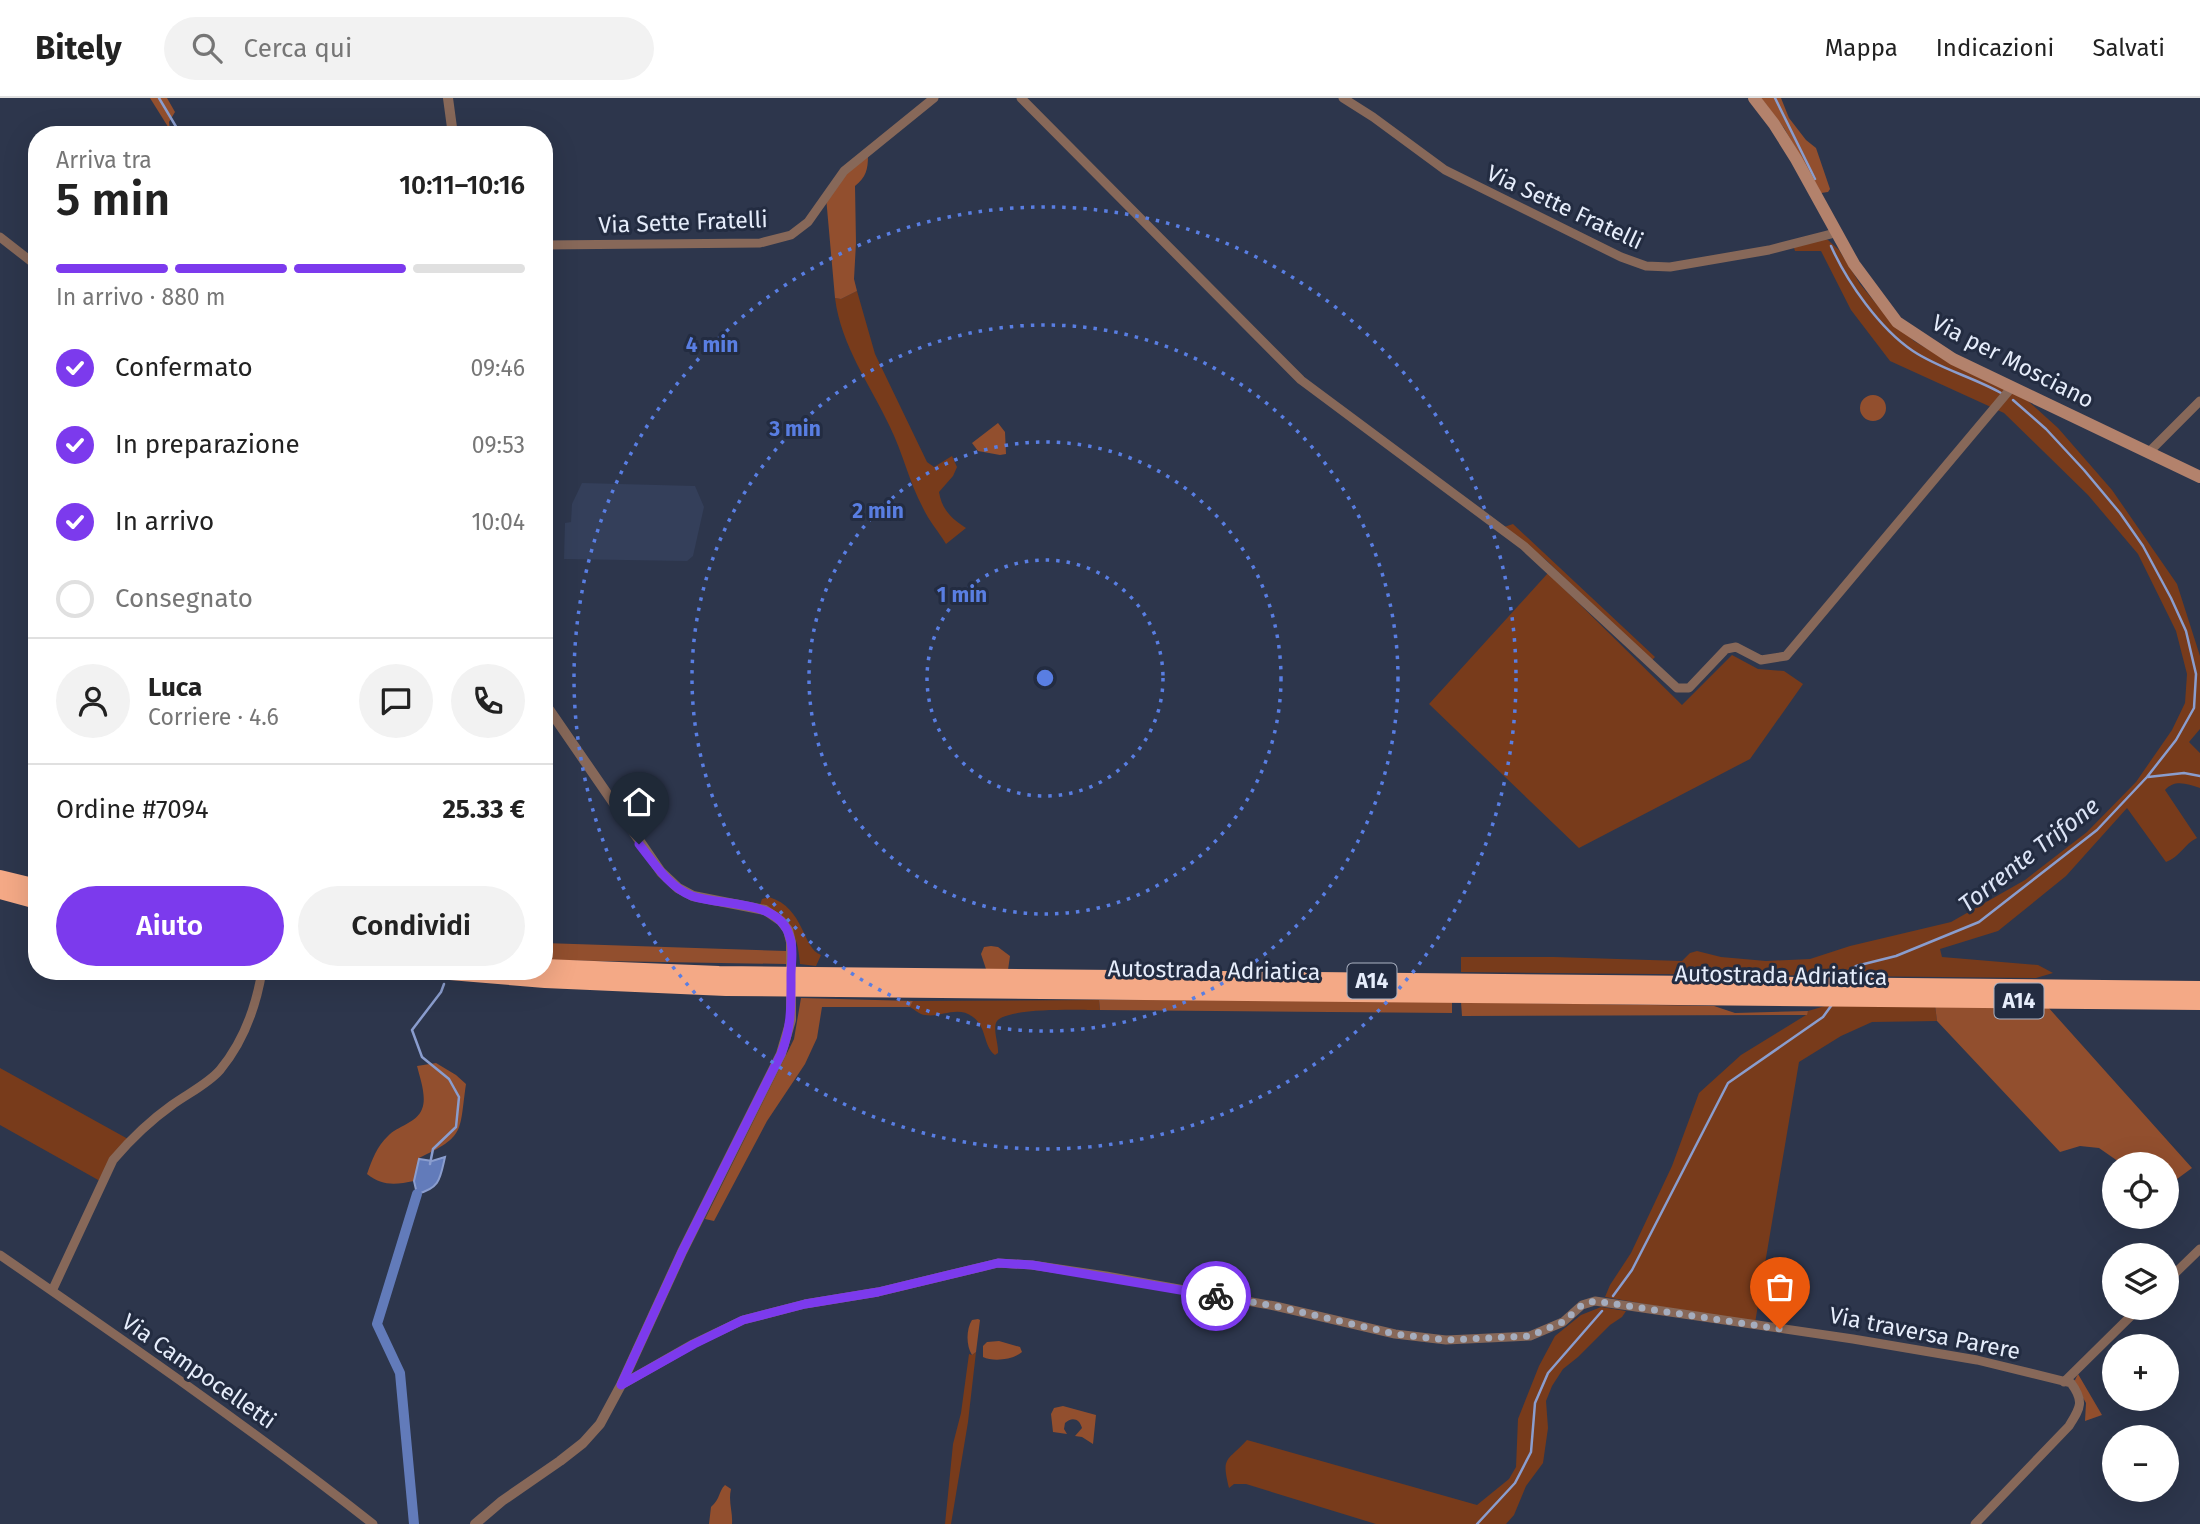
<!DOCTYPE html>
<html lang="it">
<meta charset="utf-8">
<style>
body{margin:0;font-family:"Fira Sans",sans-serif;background:#f2f2f2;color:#222;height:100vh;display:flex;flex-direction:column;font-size:26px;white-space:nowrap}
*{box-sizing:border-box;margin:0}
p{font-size:23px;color:#767676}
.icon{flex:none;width:38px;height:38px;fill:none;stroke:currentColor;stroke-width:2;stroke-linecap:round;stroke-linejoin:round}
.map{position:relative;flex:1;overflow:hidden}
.sheet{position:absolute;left:28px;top:28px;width:525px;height:854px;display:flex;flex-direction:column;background:#fff;border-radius:28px;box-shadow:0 7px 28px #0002}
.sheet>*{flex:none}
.fabs{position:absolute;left:2102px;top:1054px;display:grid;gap:14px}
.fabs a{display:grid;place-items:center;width:77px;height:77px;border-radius:50%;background:#fff;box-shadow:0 7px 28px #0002;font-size:35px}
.pin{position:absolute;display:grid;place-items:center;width:60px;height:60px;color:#fff;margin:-72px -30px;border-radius:50% 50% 50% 0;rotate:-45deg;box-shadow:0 0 7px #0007}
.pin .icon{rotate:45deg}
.courier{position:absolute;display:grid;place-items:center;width:70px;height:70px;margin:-35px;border:5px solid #7c3aed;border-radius:50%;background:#fff;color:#222;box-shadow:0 2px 9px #0007}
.overview em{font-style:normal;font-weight:600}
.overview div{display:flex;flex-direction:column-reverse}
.overview{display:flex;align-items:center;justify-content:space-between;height:119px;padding:0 28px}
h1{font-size:46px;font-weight:600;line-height:52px}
.bar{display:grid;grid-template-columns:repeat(4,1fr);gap:10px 7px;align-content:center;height:84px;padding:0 28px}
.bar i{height:9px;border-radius:5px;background:#e0e0e0}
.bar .on{background:#7c3aed}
.bar p{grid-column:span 4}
.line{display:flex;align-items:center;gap:18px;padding:0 28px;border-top:2px solid #e0e0e0}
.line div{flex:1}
.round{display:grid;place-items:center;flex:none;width:74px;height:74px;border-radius:37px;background:#f2f2f2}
ol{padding:0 28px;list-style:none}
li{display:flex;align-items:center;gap:21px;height:77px}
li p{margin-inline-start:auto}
li .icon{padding:7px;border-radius:50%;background:#7c3aed;color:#fff;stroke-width:4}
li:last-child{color:#767676}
li i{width:38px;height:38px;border:4px solid #e0e0e0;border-radius:50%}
.action{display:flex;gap:14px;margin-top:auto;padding:14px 28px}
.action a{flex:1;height:80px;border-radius:42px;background:#7c3aed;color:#fff;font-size:28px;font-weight:600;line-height:80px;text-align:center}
.action a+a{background:#f2f2f2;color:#222}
header{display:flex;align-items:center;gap:42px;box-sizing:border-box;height:98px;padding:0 35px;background:#fff;border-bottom:2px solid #e0e0e0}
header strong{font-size:33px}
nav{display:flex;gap:38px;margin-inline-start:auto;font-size:24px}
.search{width:490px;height:63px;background:#f2f2f2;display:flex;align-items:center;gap:18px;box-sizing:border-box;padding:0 24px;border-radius:38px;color:#767676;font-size:26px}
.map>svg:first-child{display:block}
.built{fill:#343f5a}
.green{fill:#783b1b}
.forest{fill:#924f2e}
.water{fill:#627bba;stroke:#8a9dce;stroke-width:2}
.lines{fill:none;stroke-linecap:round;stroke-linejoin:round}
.stream{stroke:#8a9dce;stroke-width:2.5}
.canal{stroke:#627bba;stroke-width:10}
.minor{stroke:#876859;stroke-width:9}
.tertiary{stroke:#876859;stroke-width:10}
.secondary{stroke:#b3826c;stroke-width:12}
.motorway{stroke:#f4a986;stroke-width:16}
.done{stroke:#a5adbe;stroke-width:7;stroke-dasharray:0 12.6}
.route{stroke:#7c3aed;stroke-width:9}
.ring{fill:none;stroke:#597ee2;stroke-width:3.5;stroke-dasharray:3.5 7}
.labels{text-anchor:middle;stroke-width:6;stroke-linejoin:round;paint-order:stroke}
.shield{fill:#232c41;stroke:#acb3c3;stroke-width:2}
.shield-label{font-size:21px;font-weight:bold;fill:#e6edfb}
.street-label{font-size:23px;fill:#e6edfb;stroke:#232c41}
.water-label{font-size:24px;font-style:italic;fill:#dce4f6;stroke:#232c41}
.centre{fill:#597ee2;stroke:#232c41;stroke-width:3.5}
.ring-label{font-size:21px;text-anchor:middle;font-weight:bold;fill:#597ee2;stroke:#232c41;stroke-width:6;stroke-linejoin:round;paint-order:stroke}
</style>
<header>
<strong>Bitely</strong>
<div class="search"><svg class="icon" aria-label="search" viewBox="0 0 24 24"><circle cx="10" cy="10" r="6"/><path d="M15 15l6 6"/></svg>Cerca qui</div>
<nav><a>Mappa</a><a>Indicazioni</a><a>Salvati</a></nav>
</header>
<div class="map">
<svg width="2200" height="1426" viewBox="0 0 2200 1426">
<rect width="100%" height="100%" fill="#2d364c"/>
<path class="built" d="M582,385L695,388L704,409L693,458L687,463L564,461L565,425L571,424L572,406Z"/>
<path class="green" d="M1823,140L1828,142L1839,152L1860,186L1883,214L1914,243L1943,260L2018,294L2058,330L2112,392L2177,486L2200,558V631L2189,644L2200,655V690C2187,686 2175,681 2165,692L2197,740C2184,746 2180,759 2166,764L2127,710L2066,778L1998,833L1940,851L1942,859L2038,867L2053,875L2036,880L1461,874V859H1554L1682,863L1690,855L1697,853L1721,859L1766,863L1810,861L1850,848L1951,824L2025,782L2087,734L2136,684L2172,632L2185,605L2187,576L2176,533L2138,456L2088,397L2004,315L1890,263L1851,212L1821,153H1795L1793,147Z
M857,193L875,256L927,364L934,369L952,358L957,369L953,378L939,394C942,412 952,421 966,430L946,446C939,434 929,423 923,410C909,384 903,355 890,329C870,286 841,248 835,200L841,201Z
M1513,426L1655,559L1651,563L1546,462L1504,429Z
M1548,475L1682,607L1732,557L1758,571L1784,573L1803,586L1750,661L1579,750L1429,606Z
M769,799C805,810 802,850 821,857L816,868L800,866C797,829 789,828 760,807L762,801Z
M1099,902L1100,912C1080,912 1009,909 997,923C992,930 999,947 998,955L995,957C983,948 987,929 973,919C957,907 941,920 925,917C920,917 914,911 910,909L913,903Z
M1935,907L1937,923L1872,924L1841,938L1799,964L1755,1225L1605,1199L1610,1187L1631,1155L1672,1068L1699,995L1741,957L1806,917L1808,913L1825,908Z
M0,970L128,1041L100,1083L0,1027Z
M1601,1209L1626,1213L1622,1219L1610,1227L1578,1259L1563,1271L1552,1288L1546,1303L1548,1330L1543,1365L1526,1388L1514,1417L1506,1426H1376L1246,1386H1234L1229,1390C1221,1358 1227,1364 1247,1342L1477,1407L1509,1381L1516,1369L1518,1321L1539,1268L1555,1238L1581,1217Z
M976,1254L968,1324L951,1426H945L953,1346L961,1315L969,1256L972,1257Z"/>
<path class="forest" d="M150,0H167L175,14L169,24L170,32Z
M1761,0H1781L1789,20L1806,42L1816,50L1830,91L1828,94L1821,95L1784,30Z
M868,57C868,72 866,79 855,88L856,145L854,181L857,193L841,201L835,200L826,99L846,75Z
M1860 310a13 13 0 1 1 26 0a13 13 0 1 1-26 0Z
M998,325L1005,334L1006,356L1000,357L978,353L972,345Z
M544,845L786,853V866L544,862Z
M991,848L998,849L1010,858L1008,872L986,871L981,856L984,849Z
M801,900L913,903L910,909H822L817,940L805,966L767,1023L714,1123L705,1121L794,941Z
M1286,901L1452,904V915L1100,912L1099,902Z
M1461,904L1714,908L1735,915L1808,913L1807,917L1462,918Z
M1935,907L2047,908L2192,1070L2173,1084L2167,1085L2166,1066H2122L2099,1050L2080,1048L2060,1054L1937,923Z
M436,965L456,977L466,986C459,1034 466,1038 419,1060L414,1083C395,1087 382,1088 367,1076C372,1062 377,1048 388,1038C397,1028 417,1025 422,1011C427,999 420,980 417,968Z
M978,1221L980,1222L976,1254L972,1257C966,1248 966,1231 972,1222Z
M999,1243L1020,1249L1022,1254C1013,1262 993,1264 983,1259V1248L987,1244Z
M2078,1276L2102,1317L2085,1323L2086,1305L2074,1284Z
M1063,1308L1096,1317L1093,1346L1082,1339L1075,1338L1082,1330C1080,1321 1072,1318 1065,1325L1064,1331L1067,1336L1053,1334L1051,1316L1054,1310Z
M725,1387L731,1391C728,1404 733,1414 732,1426H709L711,1409C721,1400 718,1394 725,1387Z"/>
<path class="water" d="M445,1059C440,1081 440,1090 417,1096L414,1083L419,1061L432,1063Z"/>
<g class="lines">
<path class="stream" d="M159,0L181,37
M1775,0L1815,81
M1831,148C1847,184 1880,231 1913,253C1940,271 1973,279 2001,295
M2148,679L2184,675L2200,678
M1851,873L1856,868L1896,858L1979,824L2097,732L2147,679L2176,642L2194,610L2196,576L2186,533L2171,500L2143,448L2120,415L2084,372L2046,331L2013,302
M430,1066L433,1051L456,1029L459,999L449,981L422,959L412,932L441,894L444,886
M1613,1198L1632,1172L1728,985L1823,919L1831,908
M1477,1426L1515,1385L1531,1354L1535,1305L1548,1275L1602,1213"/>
<path class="canal" d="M414,1426L400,1275L377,1226L417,1096"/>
<path class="minor" d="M1021,0L1301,282L1524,448L1677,590H1689L1726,551L1736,549L1761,562L1786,558L2012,289
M1343,0L1373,19L1445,72L1621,159L1646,168L1670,169L1769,152L1835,135
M0,139L37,168
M544,147L760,145L791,137L808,124L844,73L934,0
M2149,354L2200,303
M0,1157C126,1244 252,1331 373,1426
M2166,1184L2200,1151
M52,1193L113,1062C130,1042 151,1022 172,1007C187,996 208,986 220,972C244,943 256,909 262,873
M2064,1284L2140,1209
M621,1287L693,1246L743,1222L805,1206L878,1194L998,1165L1032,1167L1106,1178L1275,1208L1395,1236L1446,1242L1530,1238L1563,1224L1582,1207L1595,1203L1853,1241L1977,1262L2071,1285C2085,1304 2080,1310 2069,1328L1975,1426"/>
<path class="tertiary" d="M448,0L453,37
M475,1426L502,1403L560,1363L583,1345L600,1326L621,1287L682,1154L781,956L791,922V844L788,832L781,823L765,812L693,798L678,790L661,774L544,604"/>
<path class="secondary" d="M1754,0L1774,26L1796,61L1854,166L1897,224L1953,261L2200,379"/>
<path class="motorway" d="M0,780L37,789
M0,793L37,803
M544,869L719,876L2200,891
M438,873L545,882L726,890L2200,904"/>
</g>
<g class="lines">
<path class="done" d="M1216,1198L1275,1208L1395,1236L1446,1242L1530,1238L1563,1224L1582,1207L1595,1203L1780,1231"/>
<path class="route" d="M639,746C654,765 669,789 692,798C723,809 780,800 790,840C794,851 791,865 791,877C791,907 792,928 781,956L682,1154L621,1287L694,1246L743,1222L805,1206L878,1194L998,1165L1032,1167L1216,1198"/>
</g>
<g class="ring">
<circle cx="1045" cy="580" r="118"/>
<circle cx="1045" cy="580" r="236"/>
<circle cx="1045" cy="580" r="353"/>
<circle cx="1045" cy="580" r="471"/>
</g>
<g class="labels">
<g class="shield">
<rect x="1347.5" y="865.5" width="49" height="35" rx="5"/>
<rect x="1994.5" y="885.5" width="49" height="35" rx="5"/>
</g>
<g class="shield-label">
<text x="1372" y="890">A14</text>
<text x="2019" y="910">A14</text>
</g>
<g class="street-label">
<text transform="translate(1565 109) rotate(25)" y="8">Via Sette Fratelli</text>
<text transform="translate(683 124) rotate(-2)" y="8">Via Sette Fratelli</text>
<text transform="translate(2013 263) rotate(27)" y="8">Via per Mosciano</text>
<text transform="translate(1214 872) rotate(1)" y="8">Autostrada Adriatica</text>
<text transform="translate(1781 877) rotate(1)" y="8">Autostrada Adriatica</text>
<text transform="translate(1925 1235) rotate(11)" y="8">Via traversa Parere</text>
<text transform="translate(199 1273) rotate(35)" y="8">Via Campocelletti</text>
</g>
<g class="water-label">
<text transform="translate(2029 757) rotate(-38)" y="8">Torrente Trifone</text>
</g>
</g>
<circle cx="1045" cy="580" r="10" class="centre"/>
<g class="ring-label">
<text x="712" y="254">4 min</text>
<text x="795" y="338">3 min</text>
<text x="878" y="420">2 min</text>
<text x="962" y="504">1 min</text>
</g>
</svg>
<div class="fabs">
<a><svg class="icon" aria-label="locate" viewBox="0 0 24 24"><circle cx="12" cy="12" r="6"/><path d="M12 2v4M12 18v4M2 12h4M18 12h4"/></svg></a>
<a><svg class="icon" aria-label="layers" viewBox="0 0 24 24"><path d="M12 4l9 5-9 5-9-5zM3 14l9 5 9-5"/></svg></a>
<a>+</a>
<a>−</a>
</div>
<div class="pin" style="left:1780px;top:1231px;background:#ea580c"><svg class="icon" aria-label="bag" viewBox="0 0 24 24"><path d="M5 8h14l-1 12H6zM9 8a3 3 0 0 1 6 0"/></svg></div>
<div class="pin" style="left:639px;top:746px;background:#1f2937"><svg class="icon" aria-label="home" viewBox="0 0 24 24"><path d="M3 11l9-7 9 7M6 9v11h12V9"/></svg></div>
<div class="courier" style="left:1216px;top:1198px"><svg class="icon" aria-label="bike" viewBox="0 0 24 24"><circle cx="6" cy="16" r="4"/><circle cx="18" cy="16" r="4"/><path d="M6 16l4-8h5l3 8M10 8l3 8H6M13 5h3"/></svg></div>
<section class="sheet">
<div class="overview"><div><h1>5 min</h1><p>Arriva tra</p></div><em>10:11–10:16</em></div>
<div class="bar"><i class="on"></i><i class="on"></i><i class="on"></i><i></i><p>In arrivo · 880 m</p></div>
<ol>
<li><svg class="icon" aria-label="check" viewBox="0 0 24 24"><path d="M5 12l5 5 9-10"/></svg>Confermato<p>09:46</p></li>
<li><svg class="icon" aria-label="check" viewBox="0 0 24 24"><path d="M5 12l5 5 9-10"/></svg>In preparazione<p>09:53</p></li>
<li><svg class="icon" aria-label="check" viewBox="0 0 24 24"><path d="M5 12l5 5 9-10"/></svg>In arrivo<p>10:04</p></li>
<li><i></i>Consegnato</li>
</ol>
<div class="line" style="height:126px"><a class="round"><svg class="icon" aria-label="person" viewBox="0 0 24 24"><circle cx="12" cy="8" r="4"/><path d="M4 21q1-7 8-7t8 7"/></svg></a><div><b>Luca</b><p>Corriere · 4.6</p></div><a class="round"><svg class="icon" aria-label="chat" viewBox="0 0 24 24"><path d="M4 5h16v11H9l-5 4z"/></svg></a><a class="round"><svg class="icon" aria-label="phone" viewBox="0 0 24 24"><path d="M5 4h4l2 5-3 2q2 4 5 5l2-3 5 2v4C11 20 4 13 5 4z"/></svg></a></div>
<div class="line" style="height:91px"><div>Ordine #7094</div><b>25.33 €</b></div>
<div class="action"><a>Aiuto</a><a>Condividi</a></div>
</section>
</div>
